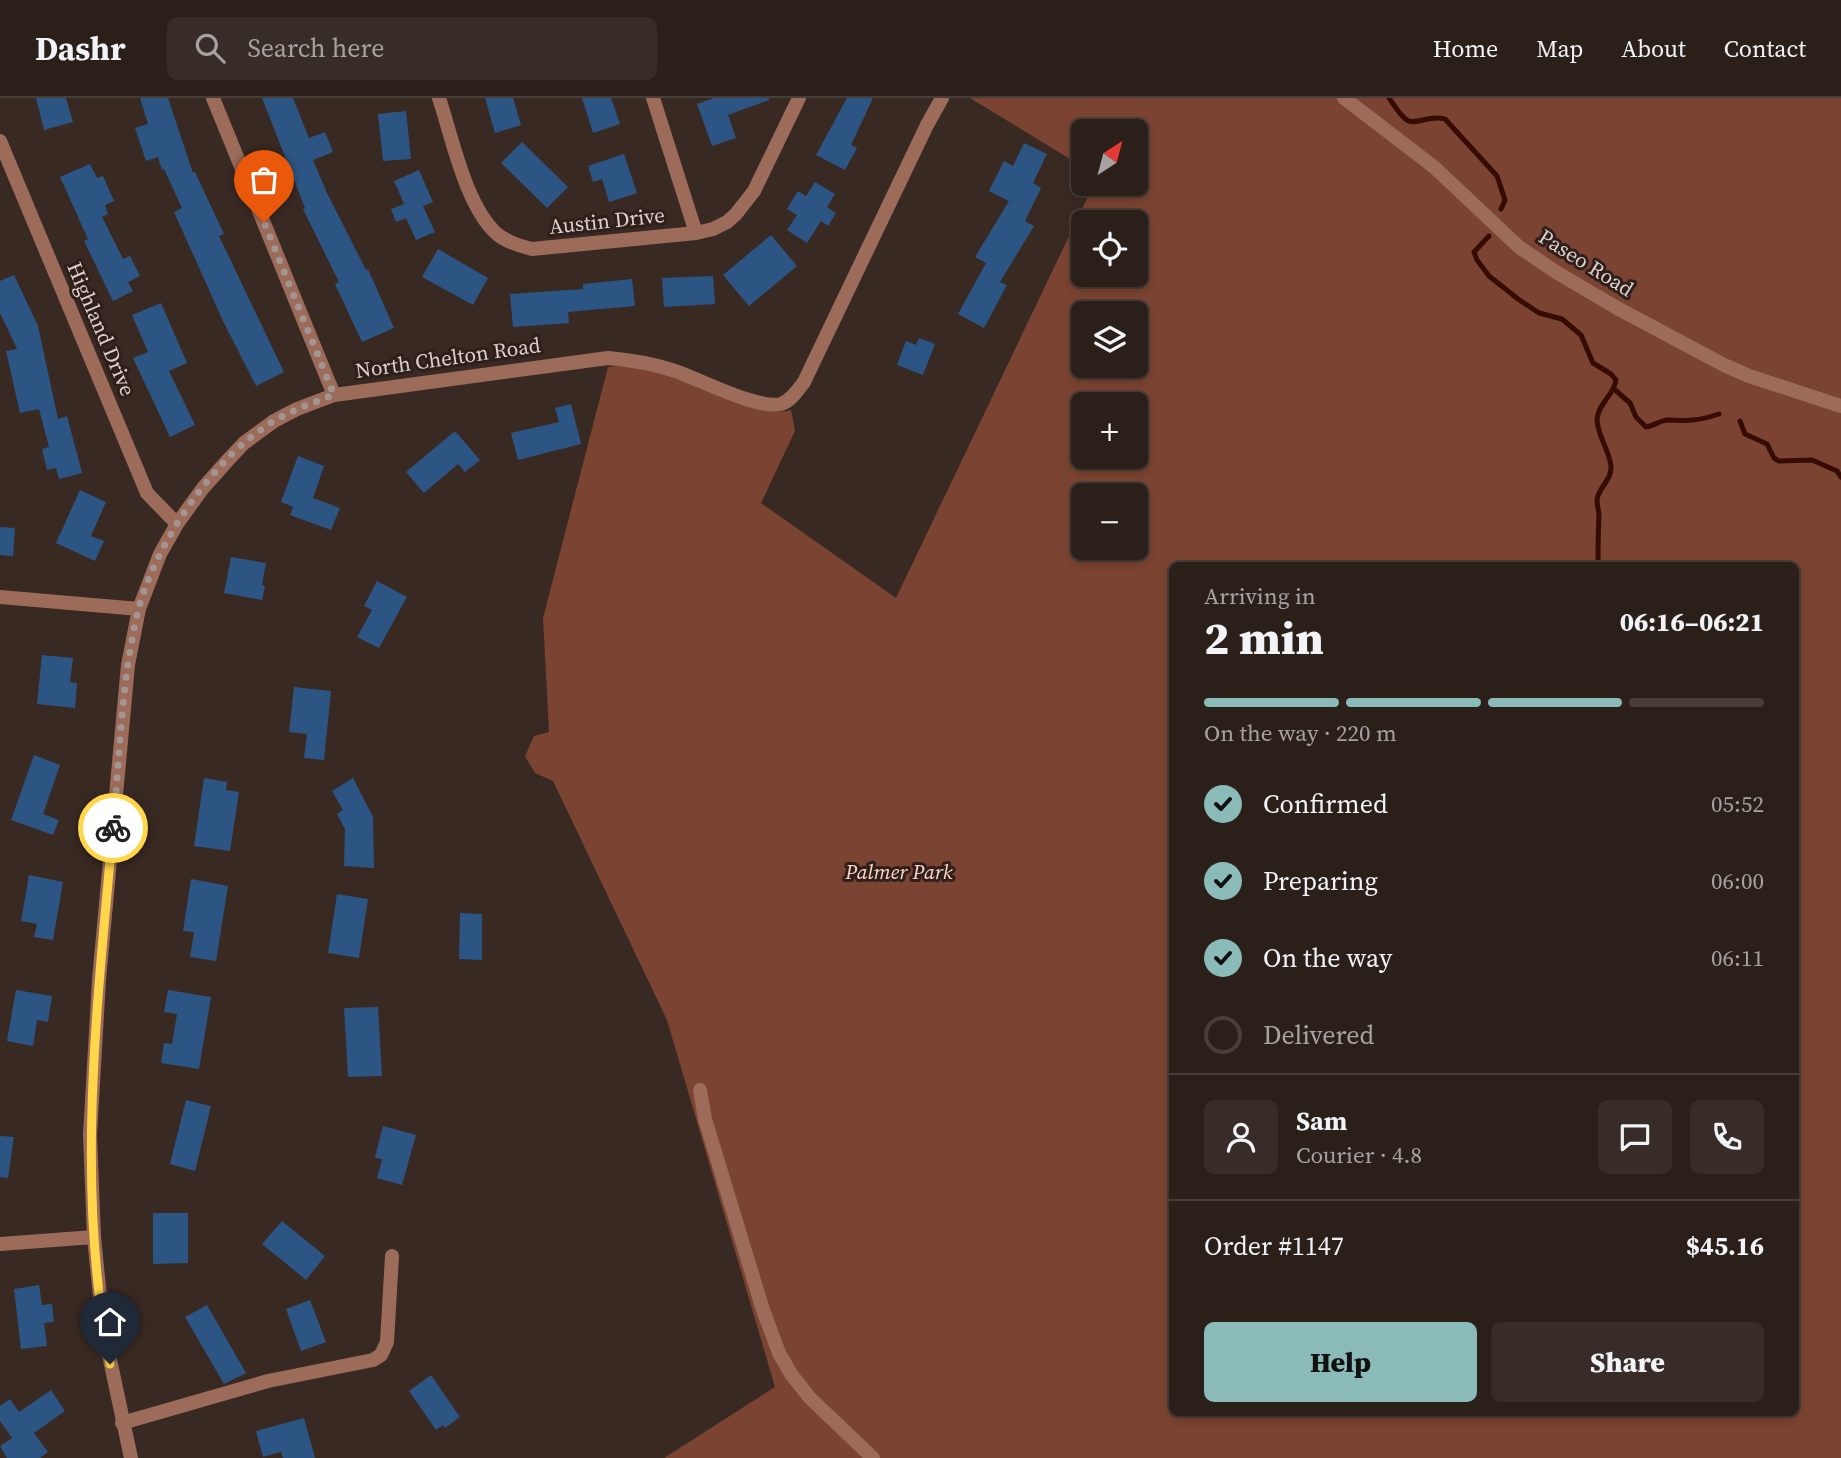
<!DOCTYPE html>
<meta charset="utf-8">
<style>
body{margin:0;font-family:"Source Serif 4",serif;background:#372c27;color:#f1f3f6;height:100vh;display:flex;flex-direction:column;font-size:26px;white-space:nowrap}
*{box-sizing:border-box;margin:0}
p{font-size:23px;color:#a6a2a2}
.icon{flex:none;width:38px;height:38px;fill:none;stroke:currentColor;stroke-width:2;stroke-linecap:round;stroke-linejoin:round}
.map{position:relative;flex:1;overflow:hidden}
.sheet{position:absolute;left:1169px;top:464px;width:630px;height:854px;display:flex;flex-direction:column;background:#2b1f1a;border-radius:10px;box-shadow:0 4px 10px #0003,0 0 0 2px #473d39}
.sheet>*{flex:none}
.needle{width:46px;rotate:36deg}
.controls{position:absolute;left:1071px;top:21px;display:grid;gap:14px}
.controls a{display:grid;place-items:center;width:77px;height:77px;border-radius:10px;background:#2b1f1a;box-shadow:0 4px 10px #0003,0 0 0 2px #473d39;font-size:35px}
.pin{position:absolute;display:grid;place-items:center;width:60px;height:60px;color:#fff;margin:-72px -30px;border-radius:50% 50% 50% 0;rotate:-45deg;box-shadow:0 0 7px #0007}
.pin .icon{rotate:45deg}
.courier{position:absolute;display:grid;place-items:center;width:70px;height:70px;margin:-35px;border:5px solid #ffd54a;border-radius:50%;background:#fff;color:#222;box-shadow:0 2px 9px #0007}
.overview em{font-style:normal;font-weight:800}
.overview div{display:flex;flex-direction:column-reverse}
.overview{display:flex;align-items:center;justify-content:space-between;height:119px;padding:0 35px}
h1{font-size:46px;font-weight:800;line-height:52px}
.bar{display:grid;grid-template-columns:repeat(4,1fr);gap:10px 7px;align-content:center;height:84px;padding:0 35px}
.bar i{height:9px;border-radius:5px;background:#473d39}
.bar .current{background:#8bbbb9}
.bar p{grid-column:span 4}
.line{display:flex;align-items:center;gap:18px;padding:0 35px;border-top:2px solid #473d39}
.line div{flex:1}
.round{display:grid;place-items:center;flex:none;width:74px;height:74px;border-radius:10px;background:#372c27}
ol{padding:0 35px;list-style:none}
li{display:flex;align-items:center;gap:21px;height:77px}
li p{margin-inline-start:auto}
li .icon{padding:7px;border-radius:50%;background:#8bbbb9;color:#111;stroke-width:4}
li:last-child{color:#a6a2a2}
li i{width:38px;height:38px;border:4px solid #473d39;border-radius:50%}
.primary-button{display:flex;gap:14px;margin-top:auto;padding:14px 35px}
.primary-button a{flex:1;height:80px;border-radius:10px;background:#8bbbb9;color:#111;font-size:28px;font-weight:800;line-height:80px;text-align:center}
.primary-button a+a{background:#372c27;color:#f1f3f6}
header{display:flex;align-items:center;gap:42px;box-sizing:border-box;height:98px;padding:0 35px;background:#2b1f1a;border-bottom:2px solid #473d39}
header strong{font-size:33px}
nav{display:flex;gap:38px;margin-inline-start:auto;font-size:24px}
.search{width:490px;height:63px;background:#372c27;display:flex;align-items:center;gap:18px;box-sizing:border-box;padding:0 24px;border-radius:10px;color:#a6a2a2;font-size:26px}
.map>svg:first-child{display:block}
.green{fill:#7b4331;fill-rule:evenodd}
.lines{fill:none;stroke-linecap:round;stroke-linejoin:round}
.stream{stroke:#360b00;stroke-width:5}
.building{fill:#2d5584}
.minor{stroke:#9c6b5a;stroke-width:14}
.tertiary{stroke:#9c6b5a;stroke-width:14}
.done{stroke:#a39692;stroke-width:7;stroke-dasharray:0 12.6}
.route{stroke:#ffd54a;stroke-width:9}
.labels{text-anchor:middle;stroke-width:6;stroke-linejoin:round;paint-order:stroke}
.street-label{font-size:21px;fill:#dcd1cd;stroke:#2f1f1a}
.park-label{font-size:21px;font-style:italic;fill:#fdd5c8;stroke:#2f1f1a}
</style>
<header>
<strong>Dashr</strong>
<div class="search"><svg class="icon" aria-label="search" viewBox="0 0 24 24"><circle cx="10" cy="10" r="6"/><path d="M15 15l6 6"/></svg>Search here</div>
<nav><a>Home</a><a>Map</a><a>About</a><a>Contact</a></nav>
</header>
<div class="map">
<svg width="1841" height="1360" viewBox="0 0 1841 1360">
<rect width="100%" height="100%" fill="#392923"/>
<path class="green" d="M970,0H1841V1360H664L775,1289L667,922L553,683L535,675L525,658L534,638L549,634L543,520L608,269C646,264 697,290 734,302C754,309 770,318 791,312L795,333L761,405L896,500L1094,86H1136V33H1083V69ZM1083,124H1136V177H1083ZM1083,215H1136V268H1083ZM1083,306H1136V359H1083ZM1083,397H1136V450H1083ZM1172,467H1796V1314H1172Z"/>
<g class="lines">
<path class="stream" d="M1389,0C1394,7 1400,18 1407,22C1415,28 1430,16 1445,21L1497,78L1505,102L1501,111
M1489,138L1474,154L1477,162L1489,178L1518,201L1539,215L1562,221L1581,237L1593,265L1611,276L1616,282C1614,297 1598,306 1597,321C1597,337 1609,351 1611,368C1612,382 1598,390 1597,402C1597,408 1599,413 1599,418C1598,435 1598,451 1598,467
M1614,291L1630,305L1636,319L1646,329C1653,328 1661,322 1668,322C1689,323 1698,323 1719,316
M1740,323L1745,336L1767,346L1774,360L1779,363L1812,362L1837,373L1841,379"/>
</g>
<path class="building" d="M36,0H66L73,24L44,32Z
M140,0H168L193,75L195,74L224,136L219,138L284,274L256,288L223,223L174,114L182,110L164,71L162,72L158,59L146,63L135,30L148,26Z
M262,0H293L309,40L325,34L333,54L313,62L327,95L366,172L368,171L394,230L362,244L335,186L339,184L303,111L305,110Z
M485,0H513L521,27L495,35Z
M582,0H611L620,26L593,35Z
M714,0H769V2L728,17L736,40L712,48L697,6Z
M847,0H873L851,47L857,50L845,72L816,57Z
M406,13L411,61L383,63L378,16Z
M522,44L568,89L547,110L501,65Z
M1024,45L1047,56L1033,85L1041,90L1025,123L1034,128L1000,184L1007,187L984,230L958,216L986,165L975,159L1009,103L989,93L1004,63L1013,68Z
M624,56L637,95L609,104L602,81L593,84L588,68Z
M90,66L97,80L103,78L114,103L105,107L108,116L102,119L123,161L130,158L140,178L128,184L133,193L113,203L84,143L88,141L60,79Z
M419,72L433,104L423,108L435,134L416,142L406,120L396,124L391,111L404,106L394,83Z
M815,84L835,96L827,109L836,115L828,128L821,123L807,145L787,132L797,117L787,111L798,93L806,98Z
M771,137L797,168L749,208L723,177Z
M438,151L488,180L473,207L422,179Z
M14,177L38,228L58,321L67,318L82,375L59,381L56,370L47,372L42,351L49,349L39,311L20,315L6,253L17,251L0,215V183Z
M713,178L715,206L664,209L662,180Z
M632,181L635,208L568,214L569,225L513,229L510,196L583,191V186Z
M161,205L187,265L169,273L195,327L170,339L133,260L148,254L132,217Z
M919,240L935,246L923,277L897,267L906,243L916,247Z
M571,306L581,346L518,362L511,335L559,324L555,310Z
M455,333L480,362L465,374L458,366L424,395L406,374Z
M298,358L324,368L313,400L340,410L331,432L290,417L293,409L281,404Z
M80,392L106,404L91,438L104,443L95,463L56,445Z
M0,429L15,430L13,458L0,457Z
M231,459L266,465L262,487L265,488L262,502L224,495Z
M377,483L407,499L379,550L357,539L372,512L364,508Z
M42,557L73,560L70,584L77,585L75,610L37,606Z
M294,589L331,593L324,662L304,660L307,636L289,634Z
M34,657L60,667L43,716L59,722L53,737L11,722Z
M204,680L227,684L226,692L239,694L230,753L194,748Z
M353,680L373,719L374,770L344,768L345,731L337,716L343,712L332,693Z
M29,777L63,784L53,842L34,839L37,826L21,823Z
M191,781L228,788L216,863L190,859L194,834L183,833Z
M337,796L368,801L359,860L328,855Z
M460,815L482,816V862L459,861Z
M16,892L52,898L48,924L37,922L33,948L7,943Z
M168,892L211,899L199,971L161,965L164,945L172,946L177,916L164,914Z
M378,909L382,978L348,979L344,910Z
M186,1002L211,1008L195,1073L170,1066Z
M383,1028L416,1037L402,1087L377,1080L382,1061L375,1060Z
M0,1038L14,1039L8,1080L0,1079Z
M153,1115H188V1165L153,1166Z
M282,1123L325,1158L306,1182L262,1146Z
M39,1187L42,1207L52,1206L54,1224L44,1225L47,1248L21,1251L14,1191Z
M310,1202L326,1244L301,1253L286,1211Z
M207,1207L246,1275L224,1286L185,1219Z
M431,1277L460,1319L445,1330L443,1327L436,1332L409,1293Z
M51,1292L65,1313L34,1335L48,1354L40,1360H7L0,1348L12,1340L0,1323V1308L10,1301L19,1314Z
M304,1320L315,1360H283L281,1354L263,1359L256,1333Z"/>
<g class="lines">
<path class="minor" d="M213,0L334,297
M439,0C452,39 466,109 497,136C507,144 519,148 532,151L696,135L713,131L727,124L736,116L754,93L799,0
M653,0L696,135
M1344,0L1434,69L1519,149L1556,174L1617,210L1724,267L1749,278L1841,308
M0,43L147,395L177,426
M0,499L139,511
M700,992L705,1021L763,1212L779,1255L791,1276L810,1300L873,1360
M94,1139L90,1037L99,882L128,567L139,511L160,456L177,426L203,390L228,362L244,345L274,323L297,311L334,297L608,260C630,262 651,265 672,272C698,280 757,312 781,306C791,303 798,292 804,284L927,27L942,0
M122,1325L268,1283L373,1262L381,1257L387,1244L392,1158"/>
<path class="tertiary" d="M0,1146L94,1139L103,1229L131,1360"/>
</g>
<g class="lines">
<path class="done" d="M113,730C120,658 121,583 138,513C153,452 207,370 258,334C281,316 307,307 334,297L264,124"/>
<path class="route" d="M110,1266C75,1089 97,908 113,730"/>
</g>
<g class="labels">
<g class="street-label">
<text transform="translate(607 123) rotate(-6)" y="7">Austin Drive</text>
<text transform="translate(1586 165) rotate(32)" y="7">Paseo Road</text>
<text transform="translate(101 231) rotate(67)" y="7">Highland Drive</text>
<text transform="translate(448 260) rotate(-8)" y="7">North Chelton Road</text>
</g>
<g class="park-label">
<text x="899" y="781">Palmer Park</text>
</g>
</g>
</svg>
<div class="controls">
<a><svg class="needle" viewBox="-14 -14 28 28"><path d="M0-13l5 13h-10z" fill="#e53935"/><path d="M0 13l5-13h-10z" fill="#a6a2a2"/></svg></a>
<a><svg class="icon" aria-label="locate" viewBox="0 0 24 24"><circle cx="12" cy="12" r="6"/><path d="M12 2v4M12 18v4M2 12h4M18 12h4"/></svg></a>
<a><svg class="icon" aria-label="layers" viewBox="0 0 24 24"><path d="M12 4l9 5-9 5-9-5zM3 14l9 5 9-5"/></svg></a>
<a>+</a>
<a>−</a>
</div>
<div class="pin" style="left:264px;top:124px;background:#ea580c"><svg class="icon" aria-label="bag" viewBox="0 0 24 24"><path d="M5 8h14l-1 12H6zM9 8a3 3 0 0 1 6 0"/></svg></div>
<div class="pin" style="left:110px;top:1266px;background:#1f2937"><svg class="icon" aria-label="home" viewBox="0 0 24 24"><path d="M3 11l9-7 9 7M6 9v11h12V9"/></svg></div>
<div class="courier" style="left:113px;top:730px"><svg class="icon" aria-label="bike" viewBox="0 0 24 24"><circle cx="6" cy="16" r="4"/><circle cx="18" cy="16" r="4"/><path d="M6 16l4-8h5l3 8M10 8l3 8H6M13 5h3"/></svg></div>
<section class="sheet">
<div class="overview"><div><h1>2 min</h1><p>Arriving in</p></div><em>06:16–06:21</em></div>
<div class="bar"><i class="current"></i><i class="current"></i><i class="current"></i><i></i><p>On the way · 220 m</p></div>
<ol>
<li><svg class="icon" aria-label="check" viewBox="0 0 24 24"><path d="M5 12l5 5 9-10"/></svg>Confirmed<p>05:52</p></li>
<li><svg class="icon" aria-label="check" viewBox="0 0 24 24"><path d="M5 12l5 5 9-10"/></svg>Preparing<p>06:00</p></li>
<li><svg class="icon" aria-label="check" viewBox="0 0 24 24"><path d="M5 12l5 5 9-10"/></svg>On the way<p>06:11</p></li>
<li><i></i>Delivered</li>
</ol>
<div class="line" style="height:126px"><a class="round"><svg class="icon" aria-label="person" viewBox="0 0 24 24"><circle cx="12" cy="8" r="4"/><path d="M4 21q1-7 8-7t8 7"/></svg></a><div><b>Sam</b><p>Courier · 4.8</p></div><a class="round"><svg class="icon" aria-label="chat" viewBox="0 0 24 24"><path d="M4 5h16v11H9l-5 4z"/></svg></a><a class="round"><svg class="icon" aria-label="phone" viewBox="0 0 24 24"><path d="M5 4h4l2 5-3 2q2 4 5 5l2-3 5 2v4C11 20 4 13 5 4z"/></svg></a></div>
<div class="line" style="height:91px"><div>Order #1147</div><b>$45.16</b></div>
<div class="primary-button"><a>Help</a><a>Share</a></div>
</section>
</div>
